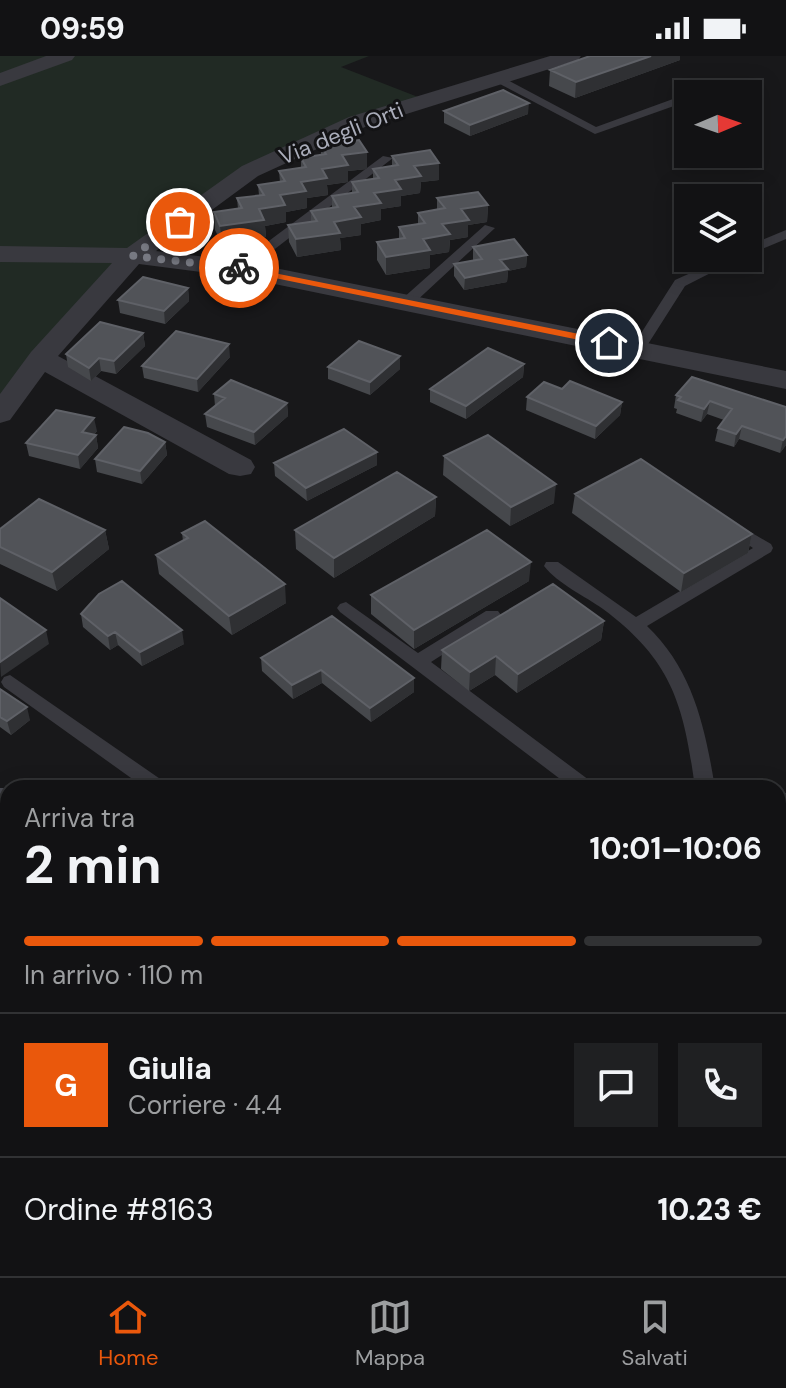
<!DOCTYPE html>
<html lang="it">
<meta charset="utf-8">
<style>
body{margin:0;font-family:"DM Sans",sans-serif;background:#1f2022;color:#f1f3f6;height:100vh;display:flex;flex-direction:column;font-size:30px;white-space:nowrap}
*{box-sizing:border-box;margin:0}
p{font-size:26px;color:#9c9ea0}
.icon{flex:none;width:44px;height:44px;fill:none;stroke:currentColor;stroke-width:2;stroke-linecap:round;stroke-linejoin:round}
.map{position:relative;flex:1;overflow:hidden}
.drawer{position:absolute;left:0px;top:724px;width:786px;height:496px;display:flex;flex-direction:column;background:#121214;border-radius:24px 24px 0 0;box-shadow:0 4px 20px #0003,0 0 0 2px #313234}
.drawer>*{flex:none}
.needle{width:52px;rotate:88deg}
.controls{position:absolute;left:674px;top:24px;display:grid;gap:16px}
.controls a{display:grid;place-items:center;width:88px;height:88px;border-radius:0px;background:#121214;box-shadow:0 4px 20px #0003,0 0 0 2px #313234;font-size:40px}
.pin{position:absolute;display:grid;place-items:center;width:68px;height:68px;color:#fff;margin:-34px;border:4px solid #fff;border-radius:50%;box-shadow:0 2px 8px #0007}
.courier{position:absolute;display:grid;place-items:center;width:80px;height:80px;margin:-40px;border:6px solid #ea580c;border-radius:50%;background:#fff;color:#222;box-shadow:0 2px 10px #0007}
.head em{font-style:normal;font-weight:700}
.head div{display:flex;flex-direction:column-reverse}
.head{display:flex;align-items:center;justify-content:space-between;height:136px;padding:0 24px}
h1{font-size:52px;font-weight:700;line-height:60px}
.bar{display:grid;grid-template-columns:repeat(4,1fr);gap:12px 8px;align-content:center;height:96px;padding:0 24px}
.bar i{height:10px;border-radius:6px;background:#313234}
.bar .current{background:#ea580c}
.bar p{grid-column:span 4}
.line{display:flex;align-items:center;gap:20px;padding:0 24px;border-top:2px solid #313234}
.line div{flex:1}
.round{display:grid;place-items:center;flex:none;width:84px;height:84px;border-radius:0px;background:#1f2022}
.status{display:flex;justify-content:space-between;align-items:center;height:56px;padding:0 40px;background:#121214;direction:ltr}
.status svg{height:22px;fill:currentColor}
.tab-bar{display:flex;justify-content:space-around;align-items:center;height:112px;border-top:2px solid #313234;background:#121214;font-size:22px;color:#9c9ea0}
.tab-bar a{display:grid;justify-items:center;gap:4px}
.tab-bar .current{color:#ea580c}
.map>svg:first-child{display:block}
.green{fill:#212a24}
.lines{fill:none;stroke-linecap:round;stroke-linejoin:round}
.service{fill:#39393f;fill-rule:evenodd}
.minor{fill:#39393f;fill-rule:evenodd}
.secondary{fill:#47484f;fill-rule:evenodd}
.wall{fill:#46484c}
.shaded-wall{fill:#2f3033}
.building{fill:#515358;stroke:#5f6167;stroke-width:2}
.route{fill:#ea580c}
.done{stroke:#777982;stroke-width:8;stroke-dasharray:0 14.4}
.labels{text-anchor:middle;stroke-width:6;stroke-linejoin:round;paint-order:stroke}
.far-street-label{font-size:22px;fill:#aaadba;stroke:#131315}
</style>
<div class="status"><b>09:59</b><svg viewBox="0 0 49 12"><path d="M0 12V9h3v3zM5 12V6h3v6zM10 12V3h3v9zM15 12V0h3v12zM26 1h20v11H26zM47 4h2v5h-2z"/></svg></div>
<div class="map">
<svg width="786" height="1220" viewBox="0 0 786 1220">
<rect width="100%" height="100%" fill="#18181a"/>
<path class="green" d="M0,0H369L341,11L418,41L330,73L133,192L0,343Z"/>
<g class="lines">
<path class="service" d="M496,22H504L596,71L684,39L689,38L688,45L595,78L496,26Z
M717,33L721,34V38H702Z
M383,100L393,102L245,216H235V210Z
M485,169L495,172L412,249H402V243Z
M786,174V183L748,199V190Z
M724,202H740L685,230L643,296H633L631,293L675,224Z
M730,464L771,488L773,492L771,496L647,570C693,614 705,671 715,732H695C684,650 673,605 603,553C585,540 558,528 544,510L546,506H558L636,561L753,492L724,473L722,469Z
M346,546L418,597L486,555H498L501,559L498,563L431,606L593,727L596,732H572L340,556L337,552L340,548Z
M10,619L166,727L169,732H145L4,631L1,626L4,621Z
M8,997V1017L0,1019V999Z
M8,1190V1212H17L0,1219V1193Z"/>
<path class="minor" d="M46,0H75L72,4L0,30V17Z
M550,0H581L578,4L365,71L258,120L156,195L240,205L786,315V333L240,221L139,208L58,300L251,404L255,411L251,418L240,420L229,418L45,316L10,364L0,367V338L31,296L112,207L0,206V190L127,192L242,110L349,61Z"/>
<path class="secondary" d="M0,732H8V770H0Z
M778,737H786V775H778Z"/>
</g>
<path class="wall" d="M590,0H680V4L575,42L549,30L550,14Z
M444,55L528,58L470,80L444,67Z
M321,89L367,113L348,115V126L327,129L328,139L307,142V152L286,156V166L265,170L266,181L222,188L215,174L214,156L238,153L237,142L259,139L258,129L280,126L279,115L301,112V102L321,99Z
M392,100L439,124L421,126L420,137L401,140V150L381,153V164L361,168V179L340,182L341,194L297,201L289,186L288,169L311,165V155L332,152V140L352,137V126L373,123V113L392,110Z
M437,142L488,149L487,166L468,169V181L450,184L449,196L430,199V212L386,219L377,204V186L399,183V171L418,168V157L437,154Z
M473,191L527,199L526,211L508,215L507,226L464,234L454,220V208L473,204Z
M188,232L189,245L165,268L120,257L118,244Z
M143,277L145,290L116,318L101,315L91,325L68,311L66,298Z
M230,301L198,336L144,322L142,310Z
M524,308L523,321L466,363L430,346V333Z
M328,311L400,313L370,339L328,323Z
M562,333L622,346L620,359L595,383L526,354L527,341Z
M214,338L287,347L288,360L255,389L207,371L205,358L215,350Z
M676,339L786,351V389L780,397L739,383L734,391L715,385L718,372L724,364L707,358L701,366L676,357L677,353L674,352Z
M97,375L94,379H96L98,392L80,413L29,400L26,387Z
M165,386L167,399L142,428L97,416L95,403Z
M377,396V409L307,445L275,420L274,407Z
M444,400L554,447L510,470L443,419Z
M575,438L752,478L748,497L681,536L572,457Z
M436,441L435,460L334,522L296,493L295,474Z
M0,473L105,474L109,493L57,535L0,508Z
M182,477L286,547L232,579L159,518L156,499L183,485Z
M529,525L414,593L371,558V539Z
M81,558L184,588L142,610L118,589L110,594L83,571Z
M332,560L414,636L371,666L322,627L293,643L262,615L261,602Z
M604,565L601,584L517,637L495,619L469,635L441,613L442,594Z
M0,633L30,664L11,679L0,671Z
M786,901V1016H778V902Z"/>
<path class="shaded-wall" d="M651,0H680V4L575,42L576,26Z
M529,47L528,58L470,80V69Z
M367,96V113L348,115V126L327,129L328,139L307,142V152L286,156V166L265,170L266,181L222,188L220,170L259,153L342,99Z
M439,107V124L421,126L420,137L401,140V150L381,153V164L361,168V179L340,182L341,194L297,201L296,183L334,166L414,110Z
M488,149L487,166L468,169V181L450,184L449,196L430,199V212L386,219V201L423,183L461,153Z
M527,199L526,211L508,215L507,226L464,234L465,222L500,204Z
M188,232L189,245L165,268L164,255Z
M143,277L145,290L116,318L114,305Z
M229,288L230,301L198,336L197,323Z
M400,300V313L370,339V326Z
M99,302L101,315L91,325L89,312Z
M524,308L523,321L466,363V350Z
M710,345L707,358L701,366L704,353Z
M622,346L620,359L595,383L596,370Z
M287,347L288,360L255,389L254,376Z
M94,362L97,375L85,389L82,376Z
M742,370L739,383L734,391L736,378Z
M96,379L98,392L80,413L78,399Z
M786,380V389L780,397L783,384Z
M165,386L167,399L142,428L140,415Z
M377,396V409L307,445L306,432Z
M556,428L554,447L510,470L511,451Z
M436,441L435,460L334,522V502Z
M105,474L109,493L57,535L52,516Z
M752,478L748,497L681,536L684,517Z
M531,506L529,525L414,593V574Z
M285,528L286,547L232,579L229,560Z
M604,565L601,584L517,637L518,618Z
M46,574L49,588L1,621L0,606Z
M182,574L184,588L142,610L140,596Z
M115,576L118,589L110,594L108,580Z
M496,600L495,619L469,635L470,616Z
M321,614L322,627L293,643L292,629Z
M414,622V636L371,666L370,652Z
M27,651L30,664L11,679L7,665Z"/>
<path class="building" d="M590,0H651L576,26L550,14Z
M503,34L529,47L470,69L444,55Z
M359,84L367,96L342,99L348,109L322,113L327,122L301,126L306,135L280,139L285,149L259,153L264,164L220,170L214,156L242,152L237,142L264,139L258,129L285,125L279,115L306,111L301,102L326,98L321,89Z
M430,94L439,107L414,110L421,120L395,124L401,133L374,137L381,147L354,151L361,161L334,166L340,177L296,183L288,169L317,165L311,155L338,151L332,140L358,136L352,126L379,122L373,113L398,109L392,100Z
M478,136L488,149L461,153L469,164L442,168L450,178L423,183L430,194L386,201L377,186L405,182L399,171L425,167L418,157L445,152L437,142Z
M514,183L527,199L500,204L508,213L465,222L454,208L482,203L473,191Z
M143,221L188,232L164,255L118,244Z
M100,266L143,277L114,305L99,302L89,312L66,298Z
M176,275L229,288L197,323L142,310Z
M359,285L400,300L370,326L328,311Z
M488,292L524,308L466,350L430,333Z
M692,321L786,351V380L783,384L742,370L736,378L718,372L732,353L710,345L704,353L678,344L681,341L676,339Z
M231,324L287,347L254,376L205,358L225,342L214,338Z
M570,325L622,346L596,370L527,341L544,326L562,333Z
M56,354L94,362L82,376L96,379L78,399L26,387Z
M124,371L148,377L165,386L140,415L95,403Z
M344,373L377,396L306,432L274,407Z
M488,379L556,428L511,451L444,400Z
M641,403L752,478L684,517L575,438Z
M397,416L436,441L334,502L295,474Z
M39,443L105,474L52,516L0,491V473Z
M205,465L285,528L229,560L156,499L188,482L182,477Z
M487,474L531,506L414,574L371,539Z
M122,525L182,574L140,596L115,576L108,580L81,558L99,538Z
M553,528L604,565L518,618L496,600L470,616L442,594Z
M0,542L46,574L0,606Z
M332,560L414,622L370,652L321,614L292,629L261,602Z
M0,633L27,651L7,665L0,661Z
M786,901V1004H778V902Z"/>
<path class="route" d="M239,210L609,284L614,287L609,290L235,214Z"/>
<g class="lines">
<path class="done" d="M180,166L133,200L239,212"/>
</g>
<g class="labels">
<g class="far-street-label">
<text transform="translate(341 77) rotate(-22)" y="8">Via degli Orti</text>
</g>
</g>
</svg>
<div class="controls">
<a><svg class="needle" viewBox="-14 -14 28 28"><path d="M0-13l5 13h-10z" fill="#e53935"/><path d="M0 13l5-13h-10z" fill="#9c9ea0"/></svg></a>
<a><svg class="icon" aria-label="layers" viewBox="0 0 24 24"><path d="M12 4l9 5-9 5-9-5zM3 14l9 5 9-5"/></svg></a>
</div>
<div class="pin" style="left:180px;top:166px;background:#ea580c"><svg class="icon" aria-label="bag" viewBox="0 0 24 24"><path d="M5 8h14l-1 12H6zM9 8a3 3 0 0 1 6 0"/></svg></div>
<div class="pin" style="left:609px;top:287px;background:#1f2937"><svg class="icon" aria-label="home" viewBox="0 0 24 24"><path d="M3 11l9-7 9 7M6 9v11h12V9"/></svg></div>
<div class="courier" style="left:239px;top:212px"><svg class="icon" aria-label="bike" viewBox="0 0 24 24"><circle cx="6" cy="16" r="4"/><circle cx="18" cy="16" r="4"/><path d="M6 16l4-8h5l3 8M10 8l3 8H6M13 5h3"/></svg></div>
<section class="drawer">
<div class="head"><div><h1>2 min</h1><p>Arriva tra</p></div><em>10:01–10:06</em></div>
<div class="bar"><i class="current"></i><i class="current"></i><i class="current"></i><i></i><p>In arrivo · 110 m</p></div>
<div class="line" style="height:144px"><b class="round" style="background:#ea580c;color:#fff">G</b><div><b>Giulia</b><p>Corriere · 4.4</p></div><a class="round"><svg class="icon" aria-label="chat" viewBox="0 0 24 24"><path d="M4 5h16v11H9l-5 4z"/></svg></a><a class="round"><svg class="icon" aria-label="phone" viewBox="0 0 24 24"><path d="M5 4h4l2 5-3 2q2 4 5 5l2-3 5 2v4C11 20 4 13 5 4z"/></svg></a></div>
<div class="line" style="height:104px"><div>Ordine #8163</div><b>10.23 €</b></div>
</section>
</div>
<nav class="tab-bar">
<a class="current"><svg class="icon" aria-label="home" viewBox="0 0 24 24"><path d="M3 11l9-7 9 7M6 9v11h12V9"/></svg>Home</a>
<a><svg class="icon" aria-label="map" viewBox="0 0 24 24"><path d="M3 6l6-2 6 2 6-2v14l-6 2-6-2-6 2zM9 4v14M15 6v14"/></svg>Mappa</a>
<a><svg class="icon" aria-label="saved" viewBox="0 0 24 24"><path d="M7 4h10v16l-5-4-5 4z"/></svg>Salvati</a>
</nav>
